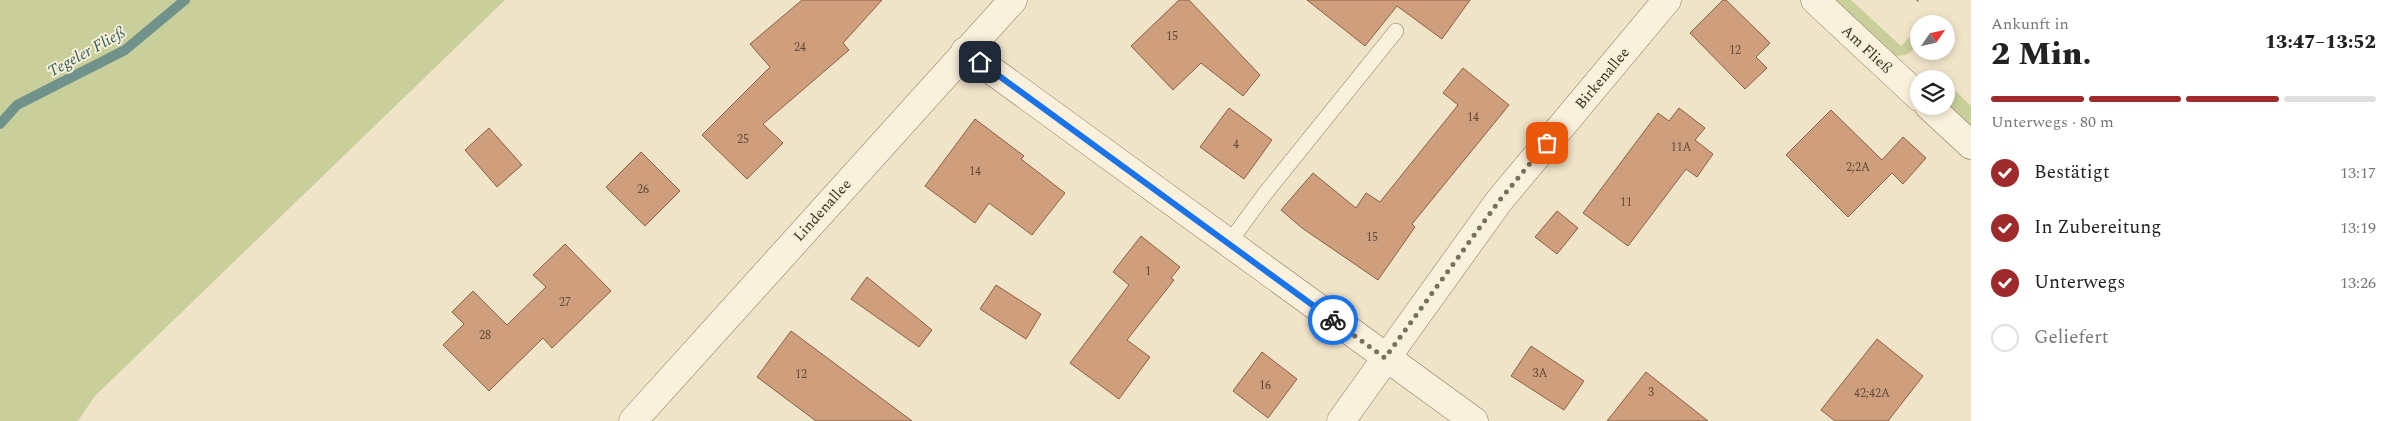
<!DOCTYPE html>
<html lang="de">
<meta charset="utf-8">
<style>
body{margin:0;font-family:Spectral,serif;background:#f2f2f2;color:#222;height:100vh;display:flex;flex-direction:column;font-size:19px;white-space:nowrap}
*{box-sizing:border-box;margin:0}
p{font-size:16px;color:#767676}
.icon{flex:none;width:28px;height:28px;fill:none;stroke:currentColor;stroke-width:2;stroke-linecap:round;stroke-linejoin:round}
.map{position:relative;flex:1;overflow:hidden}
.panel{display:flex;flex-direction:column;background:#fff;width:425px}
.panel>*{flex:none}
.needle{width:32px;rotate:56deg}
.controls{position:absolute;left:1910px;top:15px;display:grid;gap:10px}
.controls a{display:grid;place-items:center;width:45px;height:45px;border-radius:50%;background:#fff;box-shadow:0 2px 8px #0003;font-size:25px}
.pin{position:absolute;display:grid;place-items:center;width:42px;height:42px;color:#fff;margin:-21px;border-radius:10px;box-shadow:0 2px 8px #0006}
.courier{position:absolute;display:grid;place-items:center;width:50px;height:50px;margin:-25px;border:4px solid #1a73e8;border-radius:50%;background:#fff;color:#222;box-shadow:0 1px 6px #0007}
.headline em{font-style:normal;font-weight:800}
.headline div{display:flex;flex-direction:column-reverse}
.headline{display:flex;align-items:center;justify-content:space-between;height:85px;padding:0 20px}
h1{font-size:32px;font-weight:800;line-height:38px}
.bar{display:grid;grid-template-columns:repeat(4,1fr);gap:8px 5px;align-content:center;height:60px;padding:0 20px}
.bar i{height:6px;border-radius:4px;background:#e0e0e0}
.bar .selected{background:#9e2a2b}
.bar p{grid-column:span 4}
ol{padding:0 20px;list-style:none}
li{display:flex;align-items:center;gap:15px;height:55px}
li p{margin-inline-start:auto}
li .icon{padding:5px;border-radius:50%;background:#9e2a2b;color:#fff;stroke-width:4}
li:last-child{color:#767676}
li i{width:28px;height:28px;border:2px solid #e0e0e0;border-radius:50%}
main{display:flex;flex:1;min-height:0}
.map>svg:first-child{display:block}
.green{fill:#c9cf9b}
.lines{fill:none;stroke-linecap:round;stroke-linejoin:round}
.stream{stroke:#6f938a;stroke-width:10}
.building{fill:#cf9f7d;stroke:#8d5f41}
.service-casing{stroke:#8d765c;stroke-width:16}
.minor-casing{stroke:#8d765c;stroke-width:29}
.path{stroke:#8d765c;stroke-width:3;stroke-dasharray:4 2.5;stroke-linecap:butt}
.service{stroke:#faf1dc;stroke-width:15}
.minor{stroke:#faf1dc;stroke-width:28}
.done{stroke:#7c6e5b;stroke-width:5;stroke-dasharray:0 9}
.route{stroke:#1a73e8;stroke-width:6}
.labels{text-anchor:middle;stroke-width:4;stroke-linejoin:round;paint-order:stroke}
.number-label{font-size:12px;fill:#624a37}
.street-label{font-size:15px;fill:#3d2e20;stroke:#f7eed8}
.water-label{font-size:16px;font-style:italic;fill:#2f5d5a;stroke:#f7eed8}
</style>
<main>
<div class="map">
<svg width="1971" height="421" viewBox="0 0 1971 421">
<rect width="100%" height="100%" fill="#f0e4c8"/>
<path class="green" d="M0,0H505L95,396L78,421H0Z
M1830,0H1851L1901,46L1919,27L1918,46L1906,55L1895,56Z
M1946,82L1971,106V131L1946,106Z"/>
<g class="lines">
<path class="stream" d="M0,124L17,105L125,50L185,0"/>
</g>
<path class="building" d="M802,0H882L843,43L849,50L763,124L783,143L747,179L702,135L770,67L750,44Z
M1179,0H1189L1260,75L1243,96L1201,63L1173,90L1131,46Z
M1307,0H1470L1442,39L1397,6L1365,46Z
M1723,0H1726L1770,43L1756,57L1767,68L1745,89L1690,33Z
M1463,68L1509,105L1412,224L1415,227L1378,280L1302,228L1281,210L1313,173L1356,208L1366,193L1380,202L1458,105L1443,93Z
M1229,108L1272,140L1244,179L1200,147Z
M1679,108L1705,128L1695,140L1713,154L1697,177L1686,169L1628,246L1583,213L1658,113L1669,121Z
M1831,110L1882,160L1903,137L1926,158L1903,184L1892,173L1848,217L1786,155Z
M975,119L1024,156L1021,159L1065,193L1032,235L989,203L975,223L925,186Z
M489,128L522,165L497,187L465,150Z
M641,152L680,191L645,226L606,187Z
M1557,211L1578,228L1557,254L1535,237Z
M1141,236L1180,267L1171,278L1174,280L1127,340L1150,357L1119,399L1070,363L1129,285L1113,272Z
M565,244L611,291L552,348L543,338L489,391L443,345L464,324L452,312L473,291L507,325L546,287L533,275Z
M867,277L932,330L919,347L851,299Z
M996,285L1041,314L1026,339L980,309Z
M791,331L912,421H816L757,377Z
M1877,339L1923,376L1888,421H1835L1821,410Z
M1531,346L1584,381L1564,410L1511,376Z
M1262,352L1297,379L1268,418L1233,391Z
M1646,372L1708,421H1607Z"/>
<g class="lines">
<defs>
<path id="service" d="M1228,244L1264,195L1396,31"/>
<path id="minor" d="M1815,0L1919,97
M965,51L1474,421
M1929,106L1971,145
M633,421L1013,0
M1341,421L1499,201L1667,0"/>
</defs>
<use href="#service" class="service-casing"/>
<use href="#minor" class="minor-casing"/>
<path class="path" d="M1917,1L1918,0"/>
<use href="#service" class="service"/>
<use href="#minor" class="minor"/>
</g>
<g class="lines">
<path class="done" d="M1333,320L1385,358L1499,201L1547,143"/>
<path class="route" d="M980,62L1333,320"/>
</g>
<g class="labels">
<g class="number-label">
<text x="1172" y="40">15</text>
<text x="800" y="51">24</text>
<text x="1735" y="54">12</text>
<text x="1473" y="121">14</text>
<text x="743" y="143">25</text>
<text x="1236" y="148">4</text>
<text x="1681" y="151">11A</text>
<text x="1858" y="171">2;2A</text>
<text x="975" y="175">14</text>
<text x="643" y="193">26</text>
<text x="1626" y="206">11</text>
<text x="1372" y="241">15</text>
<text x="1148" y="275">1</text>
<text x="565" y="306">27</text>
<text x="485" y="339">28</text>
<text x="1540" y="377">3A</text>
<text x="801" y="378">12</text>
<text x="1265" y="389">16</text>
<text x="1651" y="396">3</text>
<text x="1872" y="397">42;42A</text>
</g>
<g class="street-label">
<text transform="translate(1867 49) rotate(43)" y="5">Am Fließ</text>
<text transform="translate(1602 78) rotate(-50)" y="5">Birkenallee</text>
<text transform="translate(822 210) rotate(-48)" y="5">Lindenallee</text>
</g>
<g class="water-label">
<text transform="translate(86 51) rotate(-29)" y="6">Tegeler Fließ</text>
</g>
</g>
</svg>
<div class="controls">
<a><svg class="needle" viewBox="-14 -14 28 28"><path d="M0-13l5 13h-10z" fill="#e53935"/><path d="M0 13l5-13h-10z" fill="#767676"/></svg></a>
<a><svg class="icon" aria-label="layers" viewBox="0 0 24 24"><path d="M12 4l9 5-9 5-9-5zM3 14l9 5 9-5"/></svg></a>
</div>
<div class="pin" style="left:1547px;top:143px;background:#ea580c"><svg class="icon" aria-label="bag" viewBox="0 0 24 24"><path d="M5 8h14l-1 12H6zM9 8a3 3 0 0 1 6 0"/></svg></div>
<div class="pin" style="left:980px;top:62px;background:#1f2937"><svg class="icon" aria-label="home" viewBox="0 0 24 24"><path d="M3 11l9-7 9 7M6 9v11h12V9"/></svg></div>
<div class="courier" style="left:1333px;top:320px"><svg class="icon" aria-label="bike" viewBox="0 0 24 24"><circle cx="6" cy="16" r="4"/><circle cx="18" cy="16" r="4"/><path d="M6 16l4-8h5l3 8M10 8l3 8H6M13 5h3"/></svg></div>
</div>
<section class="panel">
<div class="headline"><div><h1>2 Min.</h1><p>Ankunft in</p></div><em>13:47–13:52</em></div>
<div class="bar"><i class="selected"></i><i class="selected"></i><i class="selected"></i><i></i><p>Unterwegs · 80 m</p></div>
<ol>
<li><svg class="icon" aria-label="check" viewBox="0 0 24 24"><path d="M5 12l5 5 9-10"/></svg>Bestätigt<p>13:17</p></li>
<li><svg class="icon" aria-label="check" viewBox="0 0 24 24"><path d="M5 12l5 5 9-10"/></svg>In Zubereitung<p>13:19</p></li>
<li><svg class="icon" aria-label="check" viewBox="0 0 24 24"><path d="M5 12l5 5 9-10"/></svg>Unterwegs<p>13:26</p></li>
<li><i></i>Geliefert</li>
</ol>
</section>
</main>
